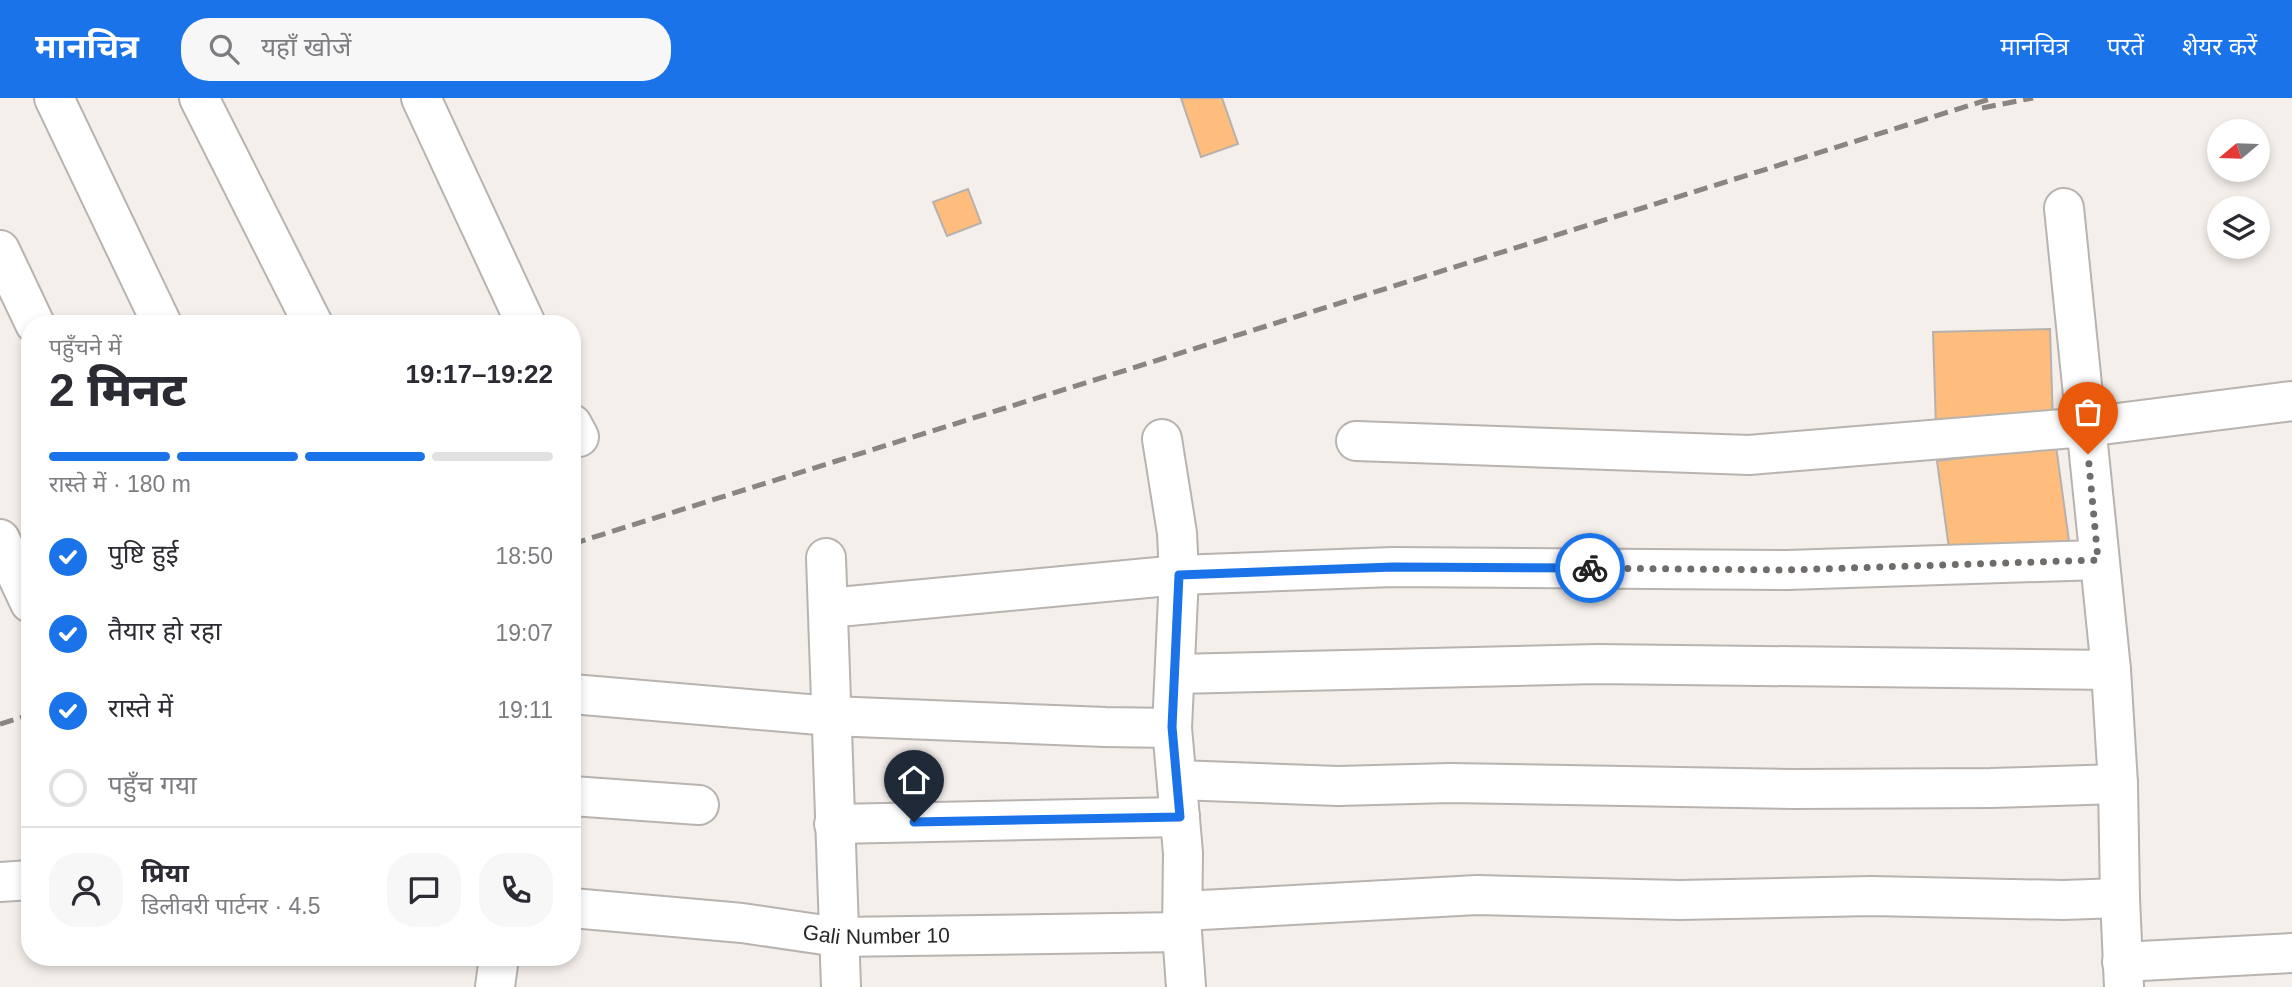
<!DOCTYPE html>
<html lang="hi">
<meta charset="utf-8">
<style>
body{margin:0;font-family:Helvetica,"Noto Sans Devanagari",sans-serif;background:#f7f7f7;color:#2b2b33;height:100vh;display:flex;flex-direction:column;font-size:26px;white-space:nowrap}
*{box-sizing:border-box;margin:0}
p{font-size:23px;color:#7c7c81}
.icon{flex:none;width:38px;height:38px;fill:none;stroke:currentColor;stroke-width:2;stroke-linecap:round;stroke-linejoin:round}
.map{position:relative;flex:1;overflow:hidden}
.details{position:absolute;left:21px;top:217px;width:560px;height:651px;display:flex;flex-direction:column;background:#fff;border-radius:28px;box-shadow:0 4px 10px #0003}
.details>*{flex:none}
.needle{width:46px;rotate:251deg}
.tools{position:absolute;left:2207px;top:21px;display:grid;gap:14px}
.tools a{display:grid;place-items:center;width:63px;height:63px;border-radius:50%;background:#fff;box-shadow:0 4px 10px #0003;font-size:35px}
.pin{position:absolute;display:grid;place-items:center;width:60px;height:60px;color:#fff;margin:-72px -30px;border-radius:50% 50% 50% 0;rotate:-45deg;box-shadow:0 0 7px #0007}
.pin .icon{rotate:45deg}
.courier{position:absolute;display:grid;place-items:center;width:70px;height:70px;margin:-35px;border:5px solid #1a73e8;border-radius:50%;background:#fff;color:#222;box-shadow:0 2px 9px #0007}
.summary em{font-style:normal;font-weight:800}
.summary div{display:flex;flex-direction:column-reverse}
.summary{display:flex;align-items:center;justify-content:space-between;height:119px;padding:0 28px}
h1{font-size:46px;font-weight:800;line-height:52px}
.bar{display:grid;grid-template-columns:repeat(4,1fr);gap:10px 7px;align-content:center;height:84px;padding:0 28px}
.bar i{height:9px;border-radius:5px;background:#e1e1e2}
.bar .on{background:#1a73e8}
.bar p{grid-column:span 4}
.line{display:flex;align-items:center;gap:18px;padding:0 28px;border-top:2px solid #e1e1e2}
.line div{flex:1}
.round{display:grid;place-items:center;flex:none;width:74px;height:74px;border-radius:28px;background:#f7f7f7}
ol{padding:0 28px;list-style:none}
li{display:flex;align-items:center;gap:21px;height:77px}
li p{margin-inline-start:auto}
li .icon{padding:7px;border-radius:50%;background:#1a73e8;color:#fff;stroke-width:4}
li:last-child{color:#7c7c81}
li i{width:38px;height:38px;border:4px solid #e1e1e2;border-radius:50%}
header{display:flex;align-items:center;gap:42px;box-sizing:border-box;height:98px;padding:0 35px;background:#1a73e8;color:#fff}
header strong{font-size:33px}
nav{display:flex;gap:38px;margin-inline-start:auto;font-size:24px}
.search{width:490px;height:63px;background:#f7f7f7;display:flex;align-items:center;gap:18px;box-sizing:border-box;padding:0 24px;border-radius:28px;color:#7c7c81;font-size:26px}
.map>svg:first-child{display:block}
.building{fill:#febd7d;stroke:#b6b1ad;stroke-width:2}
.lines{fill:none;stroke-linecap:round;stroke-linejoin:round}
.minor-casing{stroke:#b8b3af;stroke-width:42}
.minor{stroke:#fff;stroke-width:38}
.rail{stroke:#888582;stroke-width:5;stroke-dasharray:14 7;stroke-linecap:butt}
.done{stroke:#6f6c6a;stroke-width:7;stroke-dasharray:0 12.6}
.route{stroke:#1a73e8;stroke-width:9}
.labels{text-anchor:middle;stroke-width:5;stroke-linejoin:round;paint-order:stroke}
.street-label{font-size:21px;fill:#282625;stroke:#fff}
</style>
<header>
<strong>मानचित्र</strong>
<div class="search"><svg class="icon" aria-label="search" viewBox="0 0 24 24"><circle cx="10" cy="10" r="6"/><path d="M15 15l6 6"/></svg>यहाँ खोजें</div>
<nav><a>मानचित्र</a><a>परतें</a><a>शेयर करें</a></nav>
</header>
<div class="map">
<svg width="2292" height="889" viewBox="0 0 2292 889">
<rect width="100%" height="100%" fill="#f4efeb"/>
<path class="building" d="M1181,0H1222L1238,46L1201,59Z
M968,91L981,125L947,138L933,104Z
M2050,231L2053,326L1936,329L1933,234Z
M2056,348L2069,443L1950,458L1937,363Z"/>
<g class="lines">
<defs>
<g id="minor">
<path d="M54,0L162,226"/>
<path d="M199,0L313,226"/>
<path d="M421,0L526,226"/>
<path d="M2064,110L2111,572L2118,686L2120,800L2124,889"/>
<path d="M0,152L35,226"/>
<path d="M572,326L579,339"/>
<path d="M1162,341L1177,435L1179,477L1172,630L1183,755L1182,834L1186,889"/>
<path d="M1356,343L1749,357L2086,329L2292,303"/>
<path d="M0,441L30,505"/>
<path d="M826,460L841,889"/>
<path d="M828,510L1179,477L1393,469L1787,472L2098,462"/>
<path d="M1175,576L1598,566L2111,572"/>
<path d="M572,596L831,618L1105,629L1172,630"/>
<path d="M1178,682L1338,688L1450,685L1793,691L1991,690L2118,686"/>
<path d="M572,698L699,707"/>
<path d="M834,726L1180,719"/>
<path d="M0,784L30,782"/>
<path id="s1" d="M572,810L742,825L838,839L1182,834"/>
<path d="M1183,813L1477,797L1679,802L1872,798L2063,802L2120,800"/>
<path d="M2122,864L2292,855"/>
<path d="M495,889L499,859"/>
</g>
</defs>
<use href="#minor" class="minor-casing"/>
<use href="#minor" class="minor"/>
<path class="rail" d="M1982,10L2033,0
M572,446L1993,0
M0,626L30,617"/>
</g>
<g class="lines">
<path class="done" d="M1590,470L1787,472L2098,462L2088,356"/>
<path class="route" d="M914,724L1180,719L1172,629L1179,477L1393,469L1590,470"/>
</g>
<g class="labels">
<g class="street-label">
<text dy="7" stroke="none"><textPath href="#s1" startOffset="306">Gali Number 10</textPath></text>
</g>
</g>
</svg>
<div class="tools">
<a><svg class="needle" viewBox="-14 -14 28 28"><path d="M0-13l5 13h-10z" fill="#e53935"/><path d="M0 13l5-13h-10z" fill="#7c7c81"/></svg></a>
<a><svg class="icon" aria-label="layers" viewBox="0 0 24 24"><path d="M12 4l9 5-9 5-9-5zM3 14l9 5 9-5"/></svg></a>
</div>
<div class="pin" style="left:2088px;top:356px;background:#ea580c"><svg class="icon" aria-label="bag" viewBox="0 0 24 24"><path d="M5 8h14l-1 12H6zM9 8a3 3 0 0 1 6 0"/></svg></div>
<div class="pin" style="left:914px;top:724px;background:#1f2937"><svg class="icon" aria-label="home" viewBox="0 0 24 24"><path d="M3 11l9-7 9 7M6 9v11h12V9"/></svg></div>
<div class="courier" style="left:1590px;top:470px"><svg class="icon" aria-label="bike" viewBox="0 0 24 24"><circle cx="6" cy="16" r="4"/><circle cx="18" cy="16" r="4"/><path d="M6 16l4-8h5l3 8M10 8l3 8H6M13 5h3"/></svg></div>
<section class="details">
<div class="summary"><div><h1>2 मिनट</h1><p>पहुँचने में</p></div><em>19:17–19:22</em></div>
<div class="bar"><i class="on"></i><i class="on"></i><i class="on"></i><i></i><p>रास्ते में · 180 m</p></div>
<ol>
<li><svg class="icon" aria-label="check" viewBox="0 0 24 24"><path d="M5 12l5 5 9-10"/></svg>पुष्टि हुई<p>18:50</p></li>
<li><svg class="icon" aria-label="check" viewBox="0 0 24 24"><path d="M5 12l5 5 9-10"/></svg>तैयार हो रहा<p>19:07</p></li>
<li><svg class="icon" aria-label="check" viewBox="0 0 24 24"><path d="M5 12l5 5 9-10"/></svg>रास्ते में<p>19:11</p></li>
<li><i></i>पहुँच गया</li>
</ol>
<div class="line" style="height:126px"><a class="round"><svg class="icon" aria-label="person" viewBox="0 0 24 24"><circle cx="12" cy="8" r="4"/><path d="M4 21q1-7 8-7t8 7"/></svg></a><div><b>प्रिया</b><p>डिलीवरी पार्टनर · 4.5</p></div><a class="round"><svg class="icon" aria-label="chat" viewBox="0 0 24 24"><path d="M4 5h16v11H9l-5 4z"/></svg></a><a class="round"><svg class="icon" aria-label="phone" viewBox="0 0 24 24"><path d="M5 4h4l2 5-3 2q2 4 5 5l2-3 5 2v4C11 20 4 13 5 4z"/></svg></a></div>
</section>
</div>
